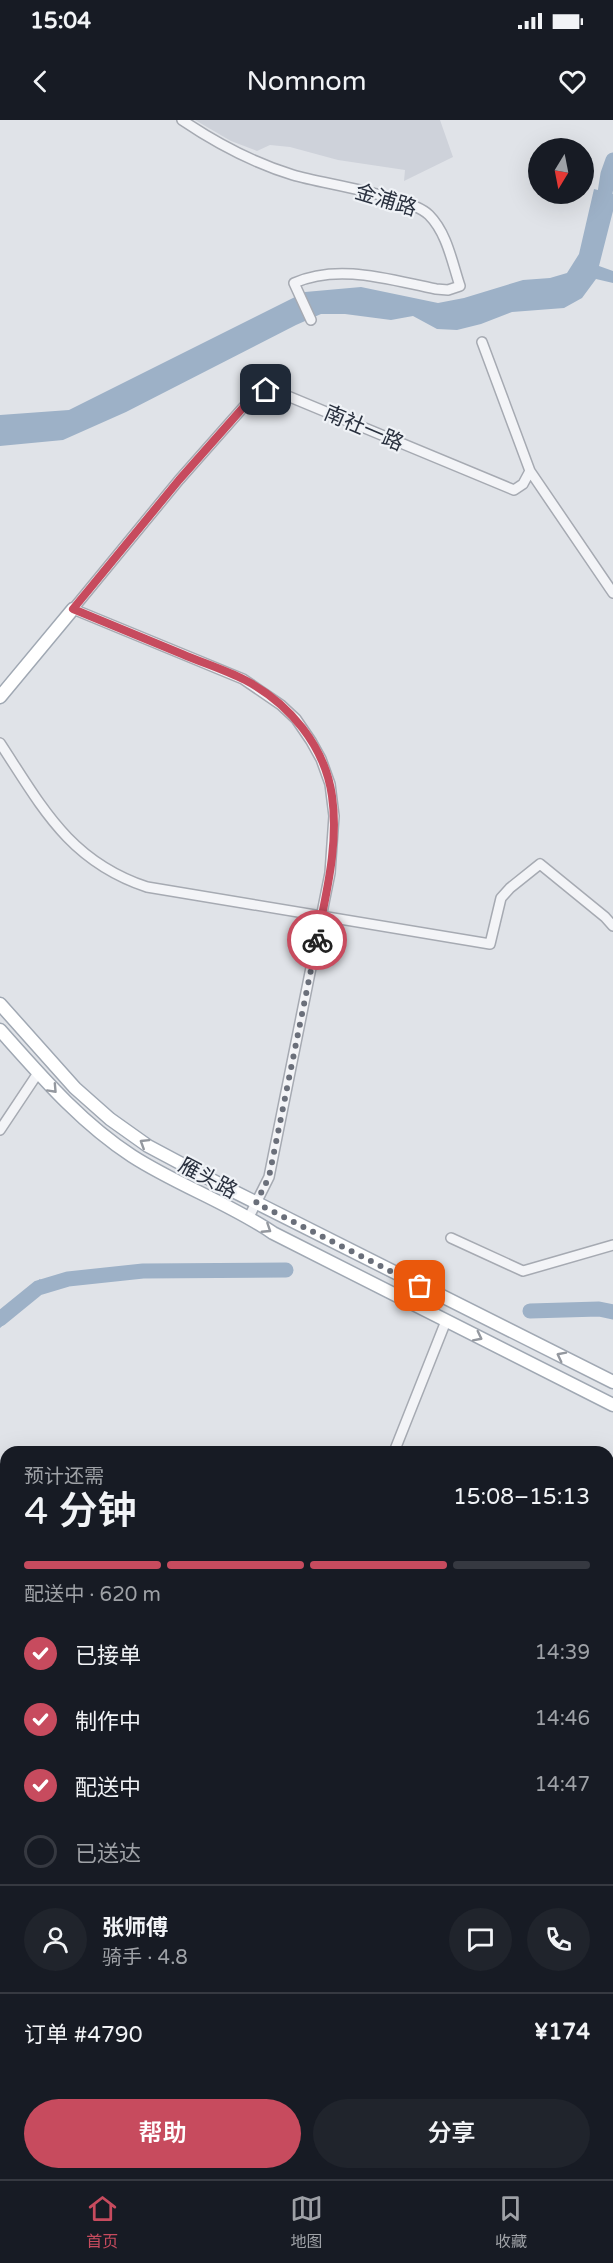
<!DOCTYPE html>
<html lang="zh">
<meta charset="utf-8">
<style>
body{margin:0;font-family:"Varela Round","Noto Sans SC",sans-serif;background:#20242c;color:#f1f3f6;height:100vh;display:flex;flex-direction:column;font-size:22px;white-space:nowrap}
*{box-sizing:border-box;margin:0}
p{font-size:20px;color:#9ea1a6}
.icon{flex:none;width:33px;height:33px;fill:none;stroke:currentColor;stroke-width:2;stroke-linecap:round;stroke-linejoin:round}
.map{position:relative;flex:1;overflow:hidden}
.panel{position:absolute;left:0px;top:1326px;width:614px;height:734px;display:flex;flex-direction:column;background:#171b24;border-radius:18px 18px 0 0;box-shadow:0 6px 24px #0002}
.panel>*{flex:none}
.needle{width:39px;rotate:190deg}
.tools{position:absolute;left:528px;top:18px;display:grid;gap:12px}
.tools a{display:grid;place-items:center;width:66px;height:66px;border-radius:50%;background:#171b24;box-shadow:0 6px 24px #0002;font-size:30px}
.pin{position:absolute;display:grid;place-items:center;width:51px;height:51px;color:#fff;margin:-26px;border-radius:12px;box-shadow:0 3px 9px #0006}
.courier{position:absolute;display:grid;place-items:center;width:60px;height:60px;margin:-30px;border:4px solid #c74b5e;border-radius:50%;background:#fff;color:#222;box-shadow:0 2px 8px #0007}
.overview em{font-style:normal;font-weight:600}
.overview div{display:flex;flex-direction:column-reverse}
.overview{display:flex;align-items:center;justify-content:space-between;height:102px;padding:0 24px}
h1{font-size:39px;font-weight:600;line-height:45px}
.bar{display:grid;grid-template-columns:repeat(4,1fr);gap:9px 6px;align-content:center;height:72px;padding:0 24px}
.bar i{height:8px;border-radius:4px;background:#363941}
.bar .current{background:#c74b5e}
.bar p{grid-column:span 4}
.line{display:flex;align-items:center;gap:15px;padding:0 24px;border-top:2px solid #363941}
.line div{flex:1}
.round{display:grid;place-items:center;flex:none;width:63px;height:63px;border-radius:32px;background:#20242c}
ol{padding:0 24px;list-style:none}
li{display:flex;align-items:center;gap:18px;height:66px}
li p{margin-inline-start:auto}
li .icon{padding:6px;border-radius:50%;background:#c74b5e;color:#fff;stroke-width:4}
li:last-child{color:#9ea1a6}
li i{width:33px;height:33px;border:3px solid #363941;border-radius:50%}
.cta{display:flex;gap:12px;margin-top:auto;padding:12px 24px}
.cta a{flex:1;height:69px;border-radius:36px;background:#c74b5e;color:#fff;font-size:24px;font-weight:600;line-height:69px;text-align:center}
.cta a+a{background:#20242c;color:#f1f3f6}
.status{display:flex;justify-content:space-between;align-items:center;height:42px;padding:0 30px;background:#171b24;direction:ltr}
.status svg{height:16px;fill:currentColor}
header{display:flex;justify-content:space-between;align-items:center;height:78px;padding:0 24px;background:#171b24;font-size:27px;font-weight:600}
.menu{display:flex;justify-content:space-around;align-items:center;height:84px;border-top:2px solid #363941;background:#171b24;font-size:16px;color:#9ea1a6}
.menu a{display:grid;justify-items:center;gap:3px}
.menu .current{color:#c74b5e}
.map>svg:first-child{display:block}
.built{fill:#ced2da}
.green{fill:#c6d2c2}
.water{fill:#9db1c7}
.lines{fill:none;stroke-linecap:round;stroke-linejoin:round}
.river{stroke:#9db1c7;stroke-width:15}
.minor-casing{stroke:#a6aab2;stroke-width:12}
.major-casing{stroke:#a0a8b3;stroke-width:15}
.minor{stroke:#f3f4f7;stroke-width:9}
.major{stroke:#fff;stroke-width:12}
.oneway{stroke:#94989f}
.done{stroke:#6a6f7a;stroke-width:6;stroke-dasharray:0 10.8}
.route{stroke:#c74b5e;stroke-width:8}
.labels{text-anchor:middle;stroke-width:4.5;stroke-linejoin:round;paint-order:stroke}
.street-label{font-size:21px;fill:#2a313f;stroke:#eff2f6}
</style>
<div class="status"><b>15:04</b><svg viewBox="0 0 49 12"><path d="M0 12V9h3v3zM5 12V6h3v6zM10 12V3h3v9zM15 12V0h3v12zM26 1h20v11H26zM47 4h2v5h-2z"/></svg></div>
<header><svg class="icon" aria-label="back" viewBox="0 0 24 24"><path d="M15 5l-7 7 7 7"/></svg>Nomnom<svg class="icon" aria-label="heart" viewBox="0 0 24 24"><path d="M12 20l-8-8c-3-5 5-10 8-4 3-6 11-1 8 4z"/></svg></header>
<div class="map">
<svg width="613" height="2059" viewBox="0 0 613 2059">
<rect width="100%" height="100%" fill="#e0e3e8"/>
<path class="built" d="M195,0H440L453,37L404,61L405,50L338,40L290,27L270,25L257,31L231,21Z"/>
<path class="green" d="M0,1693L6,1695V2001L0,1998Z"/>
<path class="water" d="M594,69L613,74V91L599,146L613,151V163L596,159L582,178L564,188L512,192L481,204L457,210L437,209L413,196L391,200L345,194H321L296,205L126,292L63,320L0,326V295L69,290L305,172L361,167L438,183L464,178L523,160L550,158L567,153L579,134Z
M40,1159L48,1170L30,1181L0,1208V1191Z
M0,1442L6,1446V1485L0,1488Z
M608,1823H613V1877L608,1876Z
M5,1829L6,2054H535L543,2059H0V1833Z"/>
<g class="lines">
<path class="river" d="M602,92L608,54L613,40
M530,1191L599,1189L613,1192
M0,1199L38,1168L68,1159L143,1151L286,1150"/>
<defs>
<path id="minor" d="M182,0C216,23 254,43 293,55C323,64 410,76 429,95C447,113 452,142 460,166L448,170L436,169C390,160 339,143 294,163L311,200
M482,222L530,351L613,473
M0,623C42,687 69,741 147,767L490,824L501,778L510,768L540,744L605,797L613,806
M0,1010L38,953
M249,1097L269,1057L330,753L334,696L330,664L321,639L311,621L296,599L281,585L243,559L73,489L179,360L248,282L264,271L278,272L514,370L523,364L530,351
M451,1118L523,1151L613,1125
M394,1332L446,1201
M0,1413L6,1416
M608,1715L613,1717"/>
<path id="major" d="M0,577L73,489
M0,884L75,968L110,999L148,1026L225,1067L613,1262
M0,910C41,956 80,1002 132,1036C177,1065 229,1083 273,1113L613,1285
M0,1630L6,1633
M0,1645L6,1648
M608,2011L613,2014
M608,2021L613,2025"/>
</defs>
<use href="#minor" class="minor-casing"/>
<use href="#major" class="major-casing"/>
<use href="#minor" class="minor"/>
<use href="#major" class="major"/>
</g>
<defs><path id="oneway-chevron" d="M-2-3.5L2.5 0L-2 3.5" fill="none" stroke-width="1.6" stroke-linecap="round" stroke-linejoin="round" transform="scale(1.5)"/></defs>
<g class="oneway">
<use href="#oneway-chevron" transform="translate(53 969) rotate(47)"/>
<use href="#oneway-chevron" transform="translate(144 1023) rotate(-148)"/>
<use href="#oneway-chevron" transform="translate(267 1109) rotate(33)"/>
<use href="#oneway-chevron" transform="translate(478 1217) rotate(27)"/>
<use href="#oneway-chevron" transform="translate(561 1236) rotate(-153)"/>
</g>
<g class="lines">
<path class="done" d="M317,820L269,1057L256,1083L420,1166"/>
<path class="route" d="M266,270L259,273L248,282L179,360L73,489C109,504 146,519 182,534C203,543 225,550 245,560C289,583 325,626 332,676C339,724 326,774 317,820"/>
</g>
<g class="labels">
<g class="street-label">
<text transform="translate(386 80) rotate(17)" y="7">金浦路</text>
<text transform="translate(364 308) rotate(23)" y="7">南社一路</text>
<text transform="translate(208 1058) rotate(28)" y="7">雁头路</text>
</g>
</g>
</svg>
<div class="tools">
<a><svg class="needle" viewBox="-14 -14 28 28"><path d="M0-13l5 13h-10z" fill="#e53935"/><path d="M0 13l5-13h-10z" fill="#9ea1a6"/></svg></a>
</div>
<div class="pin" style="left:420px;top:1166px;background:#ea580c"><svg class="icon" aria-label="bag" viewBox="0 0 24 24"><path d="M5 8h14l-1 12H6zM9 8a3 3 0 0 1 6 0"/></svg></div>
<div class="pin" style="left:266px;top:270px;background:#1f2937"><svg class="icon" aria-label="home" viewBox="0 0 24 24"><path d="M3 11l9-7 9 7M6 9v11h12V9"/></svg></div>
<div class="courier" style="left:317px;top:820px"><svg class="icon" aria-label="bike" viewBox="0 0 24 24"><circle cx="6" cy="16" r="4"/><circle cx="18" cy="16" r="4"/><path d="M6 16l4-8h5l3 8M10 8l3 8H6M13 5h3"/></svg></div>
<section class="panel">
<div class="overview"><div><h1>4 分钟</h1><p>预计还需</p></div><em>15:08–15:13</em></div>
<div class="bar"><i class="current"></i><i class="current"></i><i class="current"></i><i></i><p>配送中 · 620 m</p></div>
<ol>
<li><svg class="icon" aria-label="check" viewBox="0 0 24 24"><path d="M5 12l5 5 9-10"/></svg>已接单<p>14:39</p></li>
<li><svg class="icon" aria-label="check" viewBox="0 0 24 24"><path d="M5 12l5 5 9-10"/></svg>制作中<p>14:46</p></li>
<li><svg class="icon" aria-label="check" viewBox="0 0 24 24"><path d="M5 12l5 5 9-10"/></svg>配送中<p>14:47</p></li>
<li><i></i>已送达</li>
</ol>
<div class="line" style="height:108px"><a class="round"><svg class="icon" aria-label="person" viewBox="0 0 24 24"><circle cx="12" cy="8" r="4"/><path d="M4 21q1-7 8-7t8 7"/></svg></a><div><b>张师傅</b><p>骑手 · 4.8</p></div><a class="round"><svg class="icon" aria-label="chat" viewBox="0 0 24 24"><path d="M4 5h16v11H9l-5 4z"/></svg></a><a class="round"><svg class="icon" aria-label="phone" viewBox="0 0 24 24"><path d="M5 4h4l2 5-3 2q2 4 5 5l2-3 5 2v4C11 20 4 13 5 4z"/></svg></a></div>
<div class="line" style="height:78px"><div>订单 #4790</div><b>¥174</b></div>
<div class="cta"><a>帮助</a><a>分享</a></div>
</section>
</div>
<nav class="menu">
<a class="current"><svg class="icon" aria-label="home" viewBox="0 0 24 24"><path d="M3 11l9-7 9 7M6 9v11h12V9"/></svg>首页</a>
<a><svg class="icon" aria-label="map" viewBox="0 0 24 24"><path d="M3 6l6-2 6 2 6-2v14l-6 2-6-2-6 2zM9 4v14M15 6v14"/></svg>地图</a>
<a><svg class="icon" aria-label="saved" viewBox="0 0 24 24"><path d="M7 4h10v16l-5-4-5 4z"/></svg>收藏</a>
</nav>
